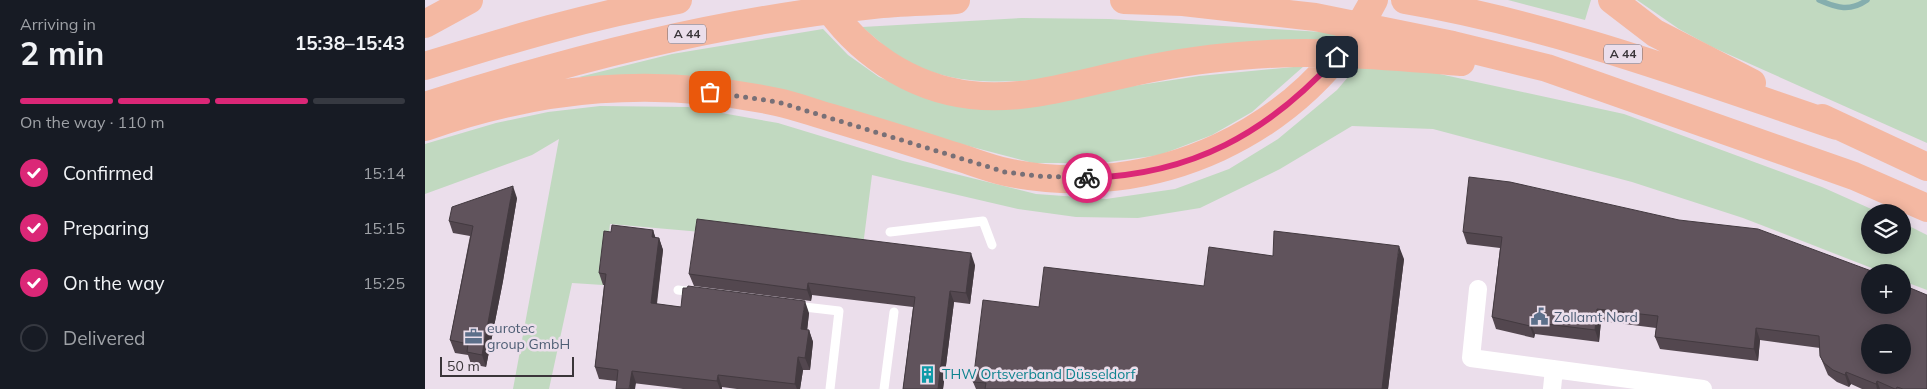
<!DOCTYPE html>
<meta charset="utf-8">
<style>
body{margin:0;font-family:Mulish,sans-serif;background:#20242c;color:#f1f3f6;height:100vh;display:flex;flex-direction:column;font-size:19px;white-space:nowrap}
*{box-sizing:border-box;margin:0}
p{font-size:16px;color:#9ea1a6}
.icon{flex:none;width:28px;height:28px;fill:none;stroke:currentColor;stroke-width:2;stroke-linecap:round;stroke-linejoin:round}
.map{position:relative;flex:1;overflow:hidden}
.drawer{display:flex;flex-direction:column;background:#171b24;width:425px}
.drawer>*{flex:none}
.tools{position:absolute;left:1436px;top:204px;display:grid;gap:10px}
.tools a{display:grid;place-items:center;width:50px;height:50px;border-radius:50%;background:#171b24;box-shadow:0 2px 12px #0003;font-size:25px}
.scale{position:absolute;left:15px;bottom:12px;width:134px;box-sizing:border-box;padding-left:5px;border:2px solid #3a3539;border-top:0;font-size:14px;line-height:18px;white-space:nowrap;color:#3a3539;-webkit-text-stroke:4px #ebdeeb;paint-order:stroke}
.pin{position:absolute;display:grid;place-items:center;width:42px;height:42px;color:#fff;margin:-21px;border-radius:10px;box-shadow:0 2px 8px #0006}
.courier{position:absolute;display:grid;place-items:center;width:50px;height:50px;margin:-25px;border:4px solid #db2777;border-radius:50%;background:#fff;color:#222;box-shadow:0 1px 6px #0007}
.summary em{font-style:normal;font-weight:700}
.summary div{display:flex;flex-direction:column-reverse}
.summary{display:flex;align-items:center;justify-content:space-between;height:85px;padding:0 20px}
h1{font-size:32px;font-weight:700;line-height:38px}
.bar{display:grid;grid-template-columns:repeat(4,1fr);gap:8px 5px;align-content:center;height:60px;padding:0 20px}
.bar i{height:6px;border-radius:4px;background:#363941}
.bar .current{background:#db2777}
.bar p{grid-column:span 4}
ol{padding:0 20px;list-style:none}
li{display:flex;align-items:center;gap:15px;height:55px}
li p{margin-inline-start:auto}
li .icon{padding:5px;border-radius:50%;background:#db2777;color:#fff;stroke-width:4}
li:last-child{color:#9ea1a6}
li i{width:28px;height:28px;border:2px solid #363941;border-radius:50%}
main{display:flex;flex:1;min-height:0}
.map>svg:first-child{display:block}
.green{fill:#c1d9c0}
.lines{fill:none;stroke-linecap:round;stroke-linejoin:round}
.stream{stroke:#85aeae;stroke-width:5.5}
.service{stroke:#fff;stroke-width:9}
.minor{stroke:#fff;stroke-width:18}
.motorway{stroke:#f4b8a2;stroke-width:28}
.wall{fill:#53474f}
.shaded-wall{fill:#433a40}
.building{fill:#60535c;stroke:#433a40;fill-rule:evenodd}
.done{stroke:#787077;stroke-width:5;stroke-dasharray:0 9}
.route{stroke:#db2777;stroke-width:6}
.labels{text-anchor:middle;stroke-width:5;stroke-linejoin:round;paint-order:stroke}
.shield{fill:#ebdeeb;stroke:#6f686e;stroke-width:1}
.shield-label{font-size:12px;font-weight:bold;fill:#3a3539}
.service-label{font-size:14px;fill:#4e5e75;stroke:#ebdeeb;text-anchor:start}
.culture-label{font-size:14px;fill:#0d838f;stroke:#ebdeeb;text-anchor:start}
</style>
<main>
<section class="drawer">
<div class="summary"><div><h1>2 min</h1><p>Arriving in</p></div><em>15:38–15:43</em></div>
<div class="bar"><i class="current"></i><i class="current"></i><i class="current"></i><i></i><p>On the way · 110 m</p></div>
<ol>
<li><svg class="icon" aria-label="check" viewBox="0 0 24 24"><path d="M5 12l5 5 9-10"/></svg>Confirmed<p>15:14</p></li>
<li><svg class="icon" aria-label="check" viewBox="0 0 24 24"><path d="M5 12l5 5 9-10"/></svg>Preparing<p>15:15</p></li>
<li><svg class="icon" aria-label="check" viewBox="0 0 24 24"><path d="M5 12l5 5 9-10"/></svg>On the way<p>15:25</p></li>
<li><i></i>Delivered</li>
</ol>
</section>
<div class="map">
<svg width="1502" height="389" viewBox="0 0 1502 389">
<rect width="100%" height="100%" fill="#ebdeeb"/>
<path class="green" d="M1083,0H1166L1160,20Z
M1212,0H1502V143L1287,47L1254,29Z
M597,18L684,19L913,33L903,45L625,79C571,83 525,86 476,58C462,50 450,37 437,27Z
M398,29L423,55L454,77L492,92L622,99L774,76L879,66L827,112L787,135L735,155L677,163H608L482,130L214,77H154L247,54Z
M935,63L987,68L1199,114L1397,187L1453,212H1445V245H1478V223L1502,235V290L1478,281V272H1457L1318,218L1207,182L1008,129L927,126L855,169L775,208L713,218L651,217L593,209L447,175L438,246L185,224L178,285L147,283L124,389H88L134,139L107,155L0,194V144L10,141L71,123L123,112L175,106L263,107L353,123L478,161L611,194L681,199L750,189L804,169L853,139L912,90Z"/>
<g class="lines">
<path class="stream" d="M1394,0C1412,8 1425,12 1442,0"/>
<path class="service" d="M465,232L558,221L567,245
M253,290L269,292
M371,306L414,311L405,389
M459,389L469,312"/>
<path class="minor" d="M1053,289L1046,358L1278,389
M1127,389L1129,369"/>
<path class="motorway" d="M398,0C431,51 485,88 546,95C595,101 647,86 695,75C734,66 774,59 814,56C888,49 962,56 1036,62
M699,0L758,2L890,17L1028,45L1122,68L1429,176L1502,208
M980,0C1128,25 1270,78 1412,126
M1187,0L1230,33L1327,83
M0,24L44,0
M0,66C83,40 167,15 253,0
M0,106C146,59 295,21 448,5C475,2 504,2 531,0
M1397,118L1502,167
M0,127C117,86 231,76 352,102C371,106 389,113 407,118C447,130 487,142 526,155C544,160 563,168 581,172C726,203 881,133 949,0"/>
</g>
<path class="wall" d="M1085,182L1502,389H1437L1426,384L1424,387L1412,382L1403,375L1400,368L1395,356V348L1335,340L1333,361L1235,349L1230,337L1231,328L1176,321L1174,342L1110,334L1109,338L1071,329L1067,317L1075,248L1042,244L1038,232Z
M92,198L78,281L61,367L46,364L43,355L30,353L25,340L45,236L28,233L24,221Z
M228,230L230,238H234L238,250L232,304L256,307L384,313L382,330H384L388,342L385,370H378L375,389H312L297,387V389H258L174,379L170,367L179,285H178L174,273Z
M848,256L979,259L963,389H551L548,382L614,307L779,286Z
M550,265L545,304L529,302L518,389H478L488,307L387,295L386,301L269,286L264,274Z"/>
<path class="shaded-wall" d="M88,186L92,198L78,281L61,367L57,355Z
M228,230L232,242L227,237Z
M234,238L238,250L230,315L226,303Z
M974,246L979,259L963,389H957Z
M546,253L550,265L545,304L541,293Z
M383,283L387,295L386,301L382,290Z
M525,291L529,302L518,389H513Z
M380,301L384,313L381,341L376,329Z
M1172,309L1176,321L1174,342L1170,330Z
M1105,322L1110,334L1109,338L1105,326Z
M1331,328L1335,340L1333,361L1329,349Z
M384,330L388,342L385,370L380,358Z
M373,357L378,370L375,389H372L370,384Z
M207,371L211,383L210,389H204Z
M1421,372L1426,384L1424,387L1420,375Z
M293,375L297,387V389H295L292,381Z
M1452,381L1455,389H1452L1451,384Z"/>
<path class="building" d="M1044,177L1085,182L1254,220L1333,229L1449,272H1445V305H1478V285L1502,295V389H1478L1472,387L1471,389H1470L1452,381L1451,384L1421,372L1420,375L1408,370L1399,363L1395,356L1394,336L1331,328L1329,349L1230,337L1233,316L1172,309L1170,330L1105,322V326L1067,317L1077,237L1038,232ZM1445,332H1478V365H1445Z
M88,186L73,269L57,355L42,352L43,344L25,340L48,226L24,221L27,207Z
M272,219L546,253L541,293L525,291L513,389H478L490,297L383,283L382,290L264,274Z
M187,225L228,230L227,237L234,238L226,303L256,307L258,288H262L263,286L380,301L376,329L384,330L380,358L373,357L370,384L293,375L292,381L207,371L204,389H191L193,370L170,367L181,274L174,273L179,231L186,232Z
M849,231L974,246L957,389H560L561,383L548,382L558,300L614,307L619,267L779,286L784,247L848,256Z"/>
<g class="lines">
<path class="done" d="M285,92L353,102L580,172L612,176L662,178"/>
<path class="route" d="M662,178C767,175 843,133 912,57"/>
</g>
<defs>
<symbol id="civic-bare" viewBox="-9 -9 18 18"><path d="M-.6-6.5H3V-4.5H.6V-3L4-1V1h2V6H-6V1h2V-1L-.6-3ZM-1.2 2.5V6h2.4V2.5Z" fill="#5c6f8a" stroke="#ebdeeb" stroke-width="2.5" paint-order="stroke"/></symbol>
<symbol id="office-bare" viewBox="-9 -9 18 18"><path d="M-6-3h4V-5.5h4V-3h4V5H-6ZM-1-4.5V-3h2v-1.5ZM-6 0V1H6V0Z" fill="#5c6f8a" stroke="#ebdeeb" stroke-width="2.5" paint-order="stroke"/></symbol>
<symbol id="building-bare" viewBox="-9 -9 18 18"><path d="M-4-6H4V6H1V3H-1V6H-4ZM-2.5-4.3h1.7v1.8h-1.7ZM.8-4.3h1.7v1.8H.8ZM-2.5-1h1.7V.8h-1.7ZM.8-1h1.7V.8H.8Z" fill="#0f9aa8" stroke="#ebdeeb" stroke-width="2.5" paint-order="stroke"/></symbol>
</defs>
<g fill-rule="evenodd">
<use href="#civic-bare" x="1102" y="304" width="25" height="25"/>
<use href="#office-bare" x="36" y="324" width="25" height="25"/>
<use href="#building-bare" x="490" y="362" width="25" height="25"/>
</g>
<g class="labels">
<g class="shield">
<rect x="243" y="24.5" width="38" height="19" rx="4"/>
<rect x="1179" y="44.5" width="38" height="19" rx="4"/>
</g>
<g class="shield-label">
<text x="262" y="38">A 44</text>
<text x="1198" y="58">A 44</text>
</g>
<g class="service-label">
<text x="1129" y="322">Zollamt Nord</text>
<text x="62" y="333">eurotec<tspan x="62" dy="16">group GmbH</tspan></text>
</g>
<g class="culture-label">
<text x="517" y="379">THW Ortsverband Düsseldorf</text>
</g>
</g>
</svg>
<div class="tools">
<a><svg class="icon" aria-label="layers" viewBox="0 0 24 24"><path d="M12 4l9 5-9 5-9-5zM3 14l9 5 9-5"/></svg></a>
<a>+</a>
<a>−</a>
</div>
<div class="scale">50 m</div>
<div class="pin" style="left:285px;top:92px;background:#ea580c"><svg class="icon" aria-label="bag" viewBox="0 0 24 24"><path d="M5 8h14l-1 12H6zM9 8a3 3 0 0 1 6 0"/></svg></div>
<div class="pin" style="left:912px;top:57px;background:#1f2937"><svg class="icon" aria-label="home" viewBox="0 0 24 24"><path d="M3 11l9-7 9 7M6 9v11h12V9"/></svg></div>
<div class="courier" style="left:662px;top:178px"><svg class="icon" aria-label="bike" viewBox="0 0 24 24"><circle cx="6" cy="16" r="4"/><circle cx="18" cy="16" r="4"/><path d="M6 16l4-8h5l3 8M10 8l3 8H6M13 5h3"/></svg></div>
</div>
</main>
